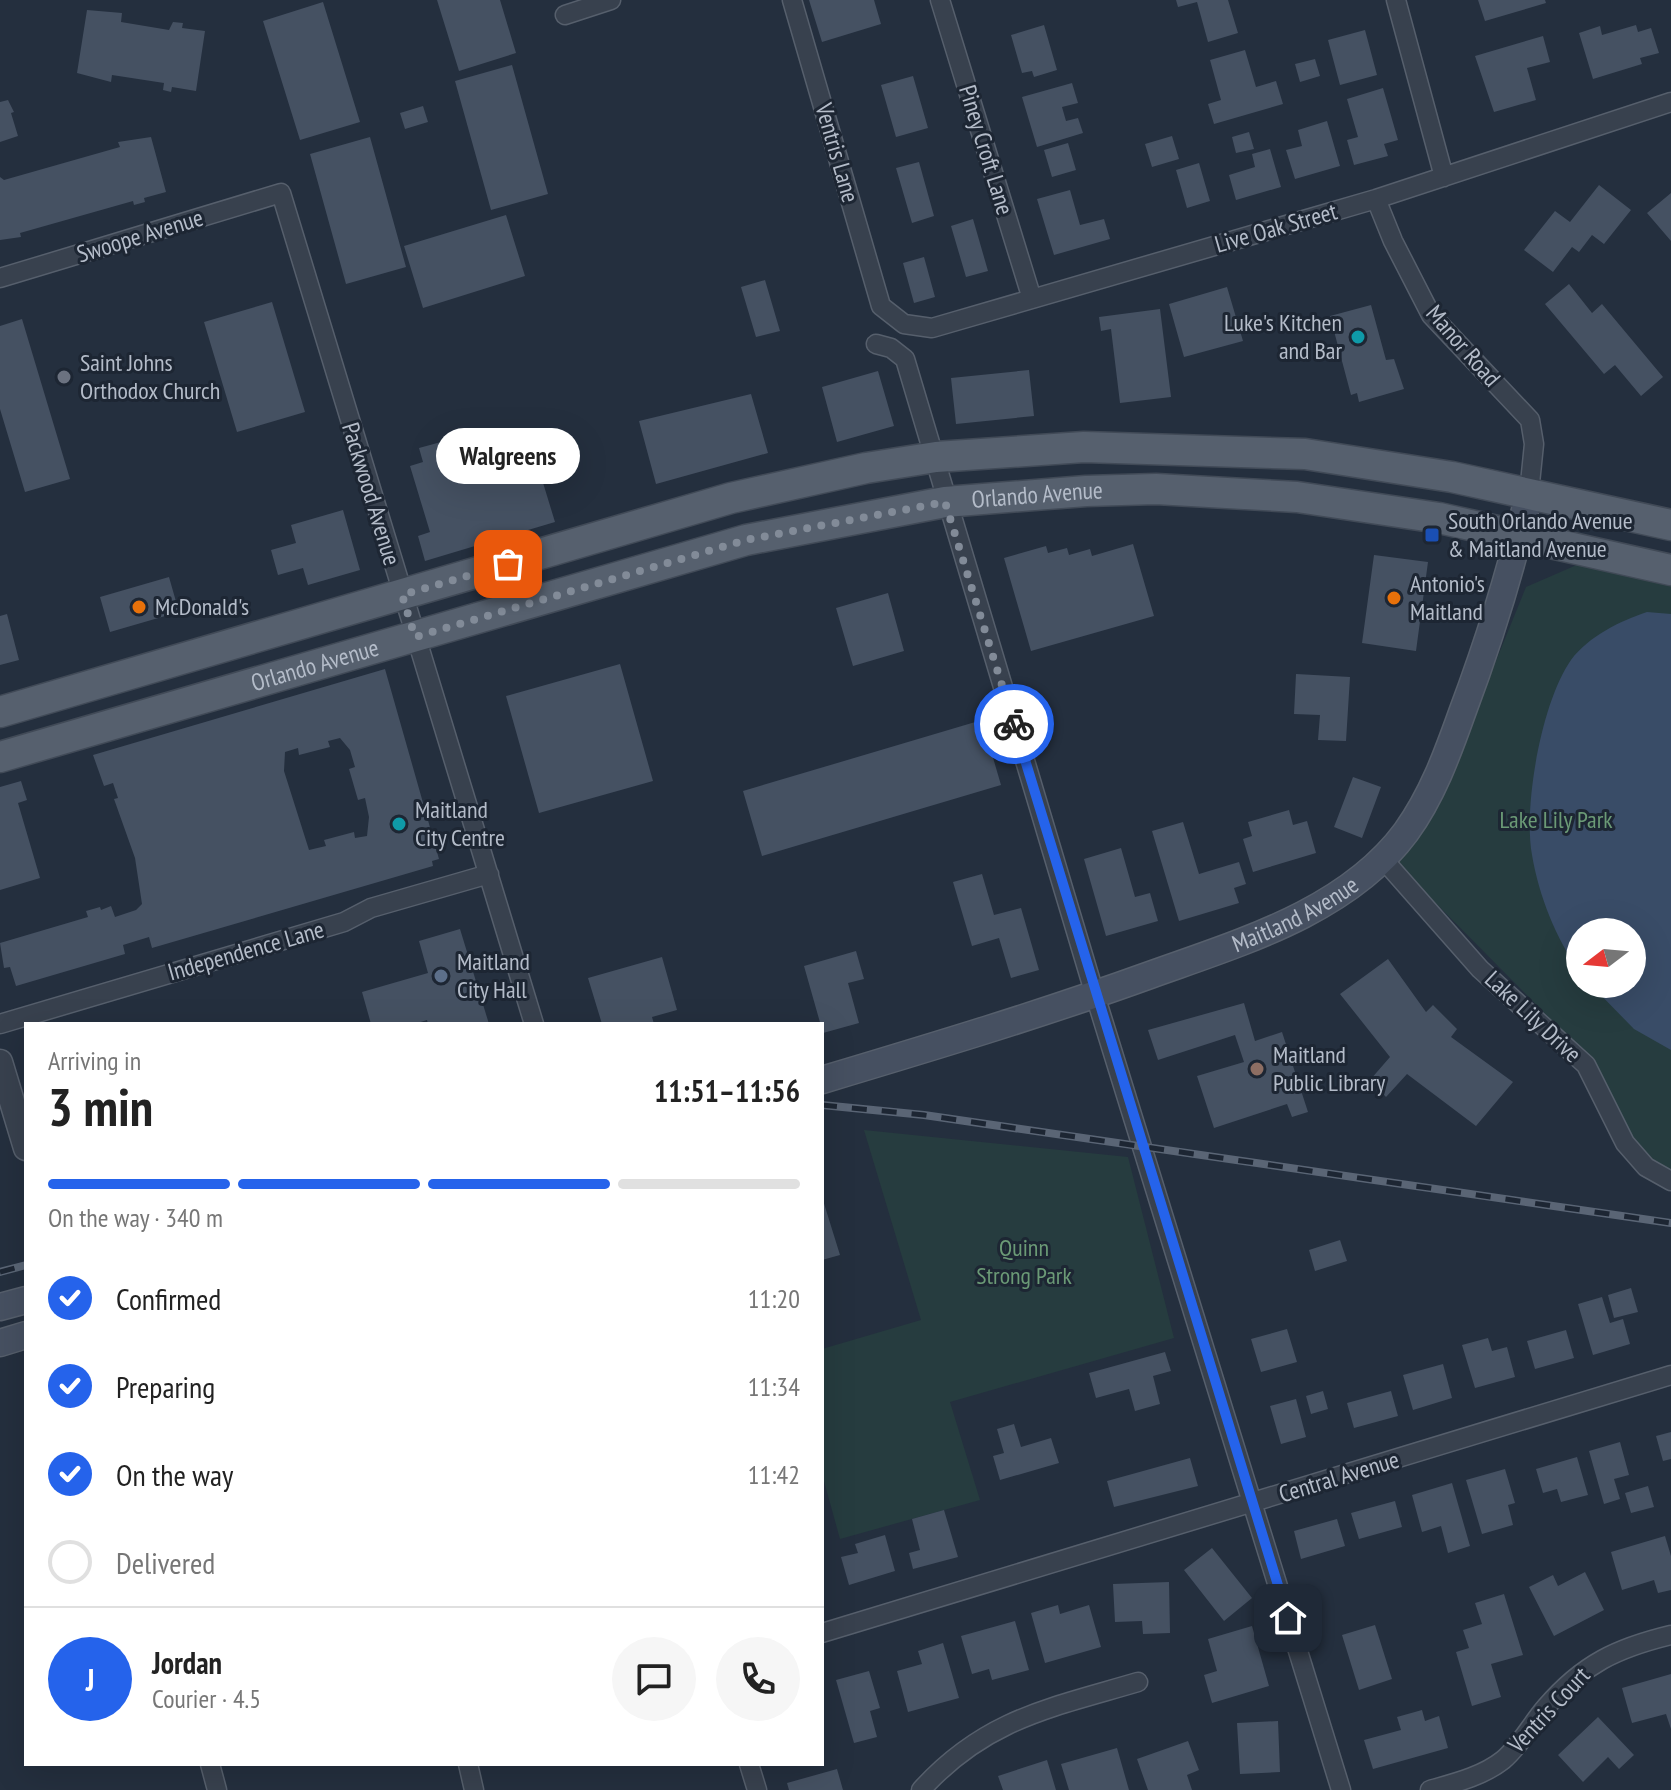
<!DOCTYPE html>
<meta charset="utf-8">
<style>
body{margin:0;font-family:"PT Sans Narrow",sans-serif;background:#f6f6f6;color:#222;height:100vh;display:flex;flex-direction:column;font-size:30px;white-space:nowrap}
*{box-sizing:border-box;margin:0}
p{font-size:26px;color:#767676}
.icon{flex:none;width:44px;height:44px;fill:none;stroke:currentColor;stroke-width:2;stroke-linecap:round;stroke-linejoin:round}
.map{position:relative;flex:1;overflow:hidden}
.sheet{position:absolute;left:24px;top:1022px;width:800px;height:744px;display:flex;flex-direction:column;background:#fff;border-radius:0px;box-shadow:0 8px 32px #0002}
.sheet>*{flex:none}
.needle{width:52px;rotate:254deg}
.controls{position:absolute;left:1566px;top:918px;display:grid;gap:16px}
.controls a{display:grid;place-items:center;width:80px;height:80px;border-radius:50%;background:#fff;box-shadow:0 8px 32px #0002;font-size:40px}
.pin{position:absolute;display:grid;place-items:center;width:68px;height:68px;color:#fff;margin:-34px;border-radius:16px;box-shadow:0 4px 12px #0006}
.courier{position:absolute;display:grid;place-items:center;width:80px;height:80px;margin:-40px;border:6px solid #2563eb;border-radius:50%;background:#fff;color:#222;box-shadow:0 2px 10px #0007}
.bubble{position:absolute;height:56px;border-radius:28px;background:#fff;box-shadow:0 8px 32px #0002;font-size:26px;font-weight:800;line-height:56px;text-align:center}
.head em{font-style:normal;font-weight:800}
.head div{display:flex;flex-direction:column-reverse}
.head{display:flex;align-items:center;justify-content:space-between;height:136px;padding:0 24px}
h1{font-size:52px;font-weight:800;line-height:60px}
.bar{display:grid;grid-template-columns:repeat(4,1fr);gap:12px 8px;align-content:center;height:96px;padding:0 24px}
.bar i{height:10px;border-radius:6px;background:#e0e0e0}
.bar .current{background:#2563eb}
.bar p{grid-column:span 4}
.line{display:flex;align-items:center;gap:20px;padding:0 24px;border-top:2px solid #e0e0e0}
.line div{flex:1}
.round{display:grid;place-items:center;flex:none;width:84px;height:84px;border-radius:42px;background:#f6f6f6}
ol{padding:0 24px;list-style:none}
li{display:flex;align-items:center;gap:24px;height:88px}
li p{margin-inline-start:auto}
li .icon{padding:8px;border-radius:50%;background:#2563eb;color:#fff;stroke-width:4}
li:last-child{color:#767676}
li i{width:44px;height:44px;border:4px solid #e0e0e0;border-radius:50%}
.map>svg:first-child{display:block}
.green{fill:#263c3f;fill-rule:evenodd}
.water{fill:#394c67}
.building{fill:#455162;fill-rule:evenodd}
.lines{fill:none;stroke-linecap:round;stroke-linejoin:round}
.minor-casing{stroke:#565f6c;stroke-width:21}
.tertiary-casing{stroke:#565f6c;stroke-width:27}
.secondary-casing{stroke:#565f6c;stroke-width:29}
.primary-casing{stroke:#414a57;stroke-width:33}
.minor{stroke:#38414e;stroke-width:18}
.tertiary{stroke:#38414e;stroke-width:24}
.secondary{stroke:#465061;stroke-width:26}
.primary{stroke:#56606e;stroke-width:30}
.rail-casing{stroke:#5a6575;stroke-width:8}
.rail{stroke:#1d2633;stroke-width:5;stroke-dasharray:15;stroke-linecap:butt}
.done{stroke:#828b98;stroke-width:8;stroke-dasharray:0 14.4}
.route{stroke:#2563eb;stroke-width:10}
.culture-dot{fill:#0f9aa8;stroke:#1d2633;stroke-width:3}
.worship-dot{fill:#6b7280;stroke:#1d2633;stroke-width:3}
.transit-dot{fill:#1a4fb4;stroke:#1d2633;stroke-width:3}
.food-dot{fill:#e8710a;stroke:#1d2633;stroke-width:3}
.service-dot{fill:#5c6f8a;stroke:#1d2633;stroke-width:3}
.education-dot{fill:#8d6e63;stroke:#1d2633;stroke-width:3}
.labels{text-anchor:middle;stroke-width:6;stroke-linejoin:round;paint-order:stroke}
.street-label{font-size:24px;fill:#b4bcc9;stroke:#1d2633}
.poi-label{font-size:24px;fill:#b4bcc9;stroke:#1d2633;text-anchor:start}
.park-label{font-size:24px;fill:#6b9a76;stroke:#1d2633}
</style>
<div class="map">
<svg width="1671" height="1790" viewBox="0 0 1671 1790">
<rect width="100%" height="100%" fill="#242f3e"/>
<path class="green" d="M1579,564L1671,584V1174L1652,1162L1631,1138L1592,1061L1391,858L1444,789L1526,587ZM1580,932H1632V984H1580Z
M864,1130L1128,1157L1174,1338L950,1402L980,1500L840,1539L822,1474V1349L921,1320Z"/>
<path class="water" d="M1647,612L1671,614V1050L1634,1029L1590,984H1632V932H1580V972C1556,939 1539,896 1532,855C1523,805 1542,701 1571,660C1589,636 1620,621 1647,612Z"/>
<path class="building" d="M437,0H500L516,53L459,71Z
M809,0H874L881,24L822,42Z
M1176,0H1228L1238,33L1208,42L1197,2L1178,7Z
M1478,0H1545L1546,3L1485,21Z
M323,2L360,122L300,140L263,21Z
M87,10L122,13L121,22L169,30L173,22L183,23L182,28L205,31L196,91L172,87L171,92L163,90L164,83L112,75L111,82L77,73Z
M1044,25L1057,70L1034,77L1032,71L1022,73L1011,35Z
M1636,25L1638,32L1651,28L1659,53L1640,58L1642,64L1593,79L1579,33L1600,26L1602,35Z
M1365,30L1377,75L1340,85L1328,40Z
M1543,36L1550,62L1527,68L1536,100L1494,112L1475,56Z
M1245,50L1256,87L1276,81L1283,104L1214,124L1208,104L1221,100L1210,60Z
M1315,59L1320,76L1300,82L1295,64Z
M512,65L548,194L491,210L455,81Z
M913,76L928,128L896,137L881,85Z
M1072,83L1078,103L1062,107L1066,121L1078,118L1083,133L1037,147L1022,97Z
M1383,88L1398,140L1384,144L1388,156L1354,165L1347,140L1358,137L1347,99Z
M8,100L14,112L11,113L18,136L0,142V102Z
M423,106L428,122L405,129L400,113Z
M1327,121L1340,166L1295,179L1286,150L1302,146L1298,130Z
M1249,132L1254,149L1236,153L1232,137Z
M1172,136L1179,159L1152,167L1145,144Z
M151,137L166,192L144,198L145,202L134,205L133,201L20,233L21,237L0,240V177L4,180L120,147L118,142Z
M370,137L406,267L346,284L310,154Z
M1068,143L1076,170L1052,177L1044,150Z
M1270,149L1281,187L1236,200L1229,175L1255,167L1252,154Z
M919,162L934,216L912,223L896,168Z
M1199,163L1210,201L1187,208L1176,170Z
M1599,185L1631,210L1604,244L1592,235L1579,252L1572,247L1553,272L1524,250L1555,211L1570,222Z
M1070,190L1080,225L1104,219L1110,239L1054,255L1037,199Z
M1671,193V241L1647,213Z
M506,215L525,276L423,308L404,246Z
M973,219L988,271L966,277L951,226Z
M924,257L935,297L914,303L903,263Z
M765,280L780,331L756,337L741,287Z
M1569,284L1592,313L1602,304L1663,377L1641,396L1615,365L1604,374L1545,304Z
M1227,287L1243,341L1184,357L1169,304Z
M272,302L305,412L237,432L204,322Z
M1371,305L1386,360L1394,359L1404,389L1359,402L1357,393L1351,395L1330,316Z
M1160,309L1171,397L1120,403L1111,329L1101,331L1099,317Z
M22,319L70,479L25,492L0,409V326Z
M1029,370L1034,416L956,424L951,378Z
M878,371L894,426L837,442L822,387Z
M751,394L768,453L656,484L639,421Z
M521,434L526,452L533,450L555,522L425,561L418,536L430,532L410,466L423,462L419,448L441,442L446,456Z
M343,510L360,570L308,585L303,568L278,575L271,550L296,543L291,525Z
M1133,544L1154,616L1031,651L1004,558L1046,546L1048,553L1067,548L1069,555L1090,549L1092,556Z
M1374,555L1428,562L1416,651L1362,643Z
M169,577L179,612L110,632L100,597Z
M888,593L904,651L853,666L836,608Z
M7,614L19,660L0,665V616Z
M620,664L653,781L539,813L506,696Z
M385,669L439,859L432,861L433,866L152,948L149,937L123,945L125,954L16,986L10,967L4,968L0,943L88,917L86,911L100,907L101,910L111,906L115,917L136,910L142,904L135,858L114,799L118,798L113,783L104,786L93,755ZM340,738L350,750L355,767L349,769L358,800L365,798L369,817L367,836L355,838L354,832L324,840L326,846L309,850L284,771L285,752L298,748L299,755L330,747L328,741Z
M1296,674L1350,677L1346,741L1318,740L1320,715L1294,714Z
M982,720L1001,785L762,856L743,791Z
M1353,777L1381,787L1362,838L1334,827Z
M21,781L27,800L18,803L40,878L0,890V787Z
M1289,810L1293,825L1307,821L1316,853L1253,872L1243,839L1252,836L1248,822Z
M1183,822L1199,874L1239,862L1246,884L1234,888L1239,903L1179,921L1152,831Z
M1121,848L1135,897L1150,893L1158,921L1106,936L1084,859Z
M982,874L994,915L1021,908L1039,970L1011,978L999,938L972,946L953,882Z
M460,929L489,1024H428L427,1020L414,1024H371L362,992L428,973L419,941Z
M856,951L864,979L848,983L859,1023L823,1033L804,966Z
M662,957L677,1010L652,1017L654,1024H602L588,978Z
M1388,959L1426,1012L1433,1005L1457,1029L1451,1037L1513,1082L1476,1126L1407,1074L1386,1097L1370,1080L1390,1057L1340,994Z
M1244,1003L1255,1041L1282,1032L1308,1112L1292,1117L1287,1104L1214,1128L1197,1076L1244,1062L1235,1035L1158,1060L1148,1030Z
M822,1197L840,1255L822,1260Z
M1340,1240L1347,1261L1315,1271L1309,1250Z
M1631,1288L1638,1312L1614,1318L1608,1295Z
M1602,1297L1610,1323L1623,1319L1630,1344L1593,1355L1578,1304Z
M1287,1329L1297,1362L1261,1372L1251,1339Z
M1566,1330L1574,1358L1535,1369L1527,1341Z
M1488,1338L1492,1351L1507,1347L1515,1377L1475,1388L1462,1345Z
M1165,1352L1171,1371L1153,1376L1160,1404L1135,1411L1129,1389L1096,1398L1089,1373Z
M1443,1364L1452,1398L1413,1410L1403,1375Z
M1323,1391L1328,1409L1311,1414L1306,1396Z
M1391,1391L1398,1416L1354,1428L1347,1403Z
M1296,1399L1306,1437L1281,1444L1270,1406Z
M1014,1424L1021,1447L1051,1438L1059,1463L1000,1480L993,1456L1004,1453L997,1429Z
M1671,1432V1459L1663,1461L1656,1436Z
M1620,1442L1629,1475L1614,1479L1620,1499L1604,1504L1589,1451Z
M1577,1457L1588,1495L1561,1502L1557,1489L1543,1493L1536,1469Z
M1190,1458L1198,1486L1114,1507L1107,1481Z
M1505,1469L1515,1503L1508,1505L1513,1525L1482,1534L1466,1480Z
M1452,1483L1470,1546L1448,1553L1441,1526L1422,1532L1412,1495Z
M1648,1486L1654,1507L1631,1513L1625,1493Z
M1395,1501L1402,1527L1359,1539L1351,1513Z
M944,1510L958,1557L913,1569L909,1553L920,1550L912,1519Z
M1337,1519L1345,1546L1301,1559L1294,1531Z
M885,1535L895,1571L849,1585L841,1557L858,1553L855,1544Z
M1665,1536L1671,1556V1590L1658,1593L1654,1580L1622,1590L1611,1552Z
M1212,1548L1252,1598L1224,1621L1184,1570Z
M1585,1572L1604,1610L1554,1636L1529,1587L1553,1575L1558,1586Z
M1169,1582L1170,1633L1143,1634L1142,1621L1115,1622L1113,1584Z
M1504,1594L1523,1655L1491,1664L1501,1697L1472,1706L1456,1652L1469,1648L1463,1630L1482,1624L1475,1603Z
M1058,1605L1060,1614L1089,1605L1101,1647L1045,1663L1031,1613Z
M1015,1621L1029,1670L992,1680L989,1669L972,1674L961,1636Z
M1375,1625L1392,1679L1359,1690L1342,1635Z
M1252,1626L1269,1686L1212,1703L1204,1675L1217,1671L1208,1639Z
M943,1643L959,1698L908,1712L897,1671L922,1664L918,1651Z
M869,1671L880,1708L870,1711L877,1737L854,1743L836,1680Z
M1671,1674V1729L1666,1714L1632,1723L1622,1688Z
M1422,1710L1425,1721L1439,1716L1448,1748L1373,1769L1364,1740L1401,1730L1397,1717Z
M1598,1717L1634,1755L1619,1769L1608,1757L1583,1782L1558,1755Z
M1278,1721L1280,1772L1240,1774L1237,1723Z
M1188,1741L1199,1770L1187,1775L1192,1790H1148L1137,1759Z
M1117,1748L1129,1790H1069L1061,1764Z
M1047,1760L1056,1790H1003L998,1776Z
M837,1769L843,1790H789L787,1783Z"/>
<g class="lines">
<defs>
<path id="minor" d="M792,0L881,306L904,324L932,328L1376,199L1671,102
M940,0L1032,299
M1396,0L1444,177
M565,15L611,0
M1376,199L1393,241L1431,315L1530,420L1534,444L1529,493
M0,278L281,193L534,1024
M876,344L891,348L905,359L1095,995L1341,1790
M1383,859L1480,969L1586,1065L1625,1143L1646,1167L1671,1181
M0,1024L344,922L371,908L489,874
M822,1633L1671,1375
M210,1764L217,1790
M468,1764L474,1790
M749,1764L757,1790
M921,1790C985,1719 1050,1708 1138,1682
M1430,1790C1455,1783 1483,1776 1503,1760C1520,1746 1532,1723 1546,1707C1583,1664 1617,1648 1671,1635"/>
<path id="tertiary" d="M0,1062L26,1148"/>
<g id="secondary">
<path id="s1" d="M822,1080C932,1047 1042,1014 1150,975C1239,943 1347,912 1406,832C1432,796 1447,755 1462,713C1489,641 1512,568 1529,493"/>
<path d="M0,1307L26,1300"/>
<path d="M0,1343L26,1335"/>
</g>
<g id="primary">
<path d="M0,712L731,498L866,468L936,457L1084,447L1305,454L1452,477L1671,525"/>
<path id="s2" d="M0,757L746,540L945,502L1086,491L1156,489L1297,497L1439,518L1671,570"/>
</g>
</defs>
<use href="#minor" class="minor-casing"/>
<use href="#tertiary" class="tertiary-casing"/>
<use href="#secondary" class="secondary-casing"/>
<use href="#primary" class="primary-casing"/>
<use href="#minor" class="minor"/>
<use href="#tertiary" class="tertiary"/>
<use href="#secondary" class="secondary"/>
<use href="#primary" class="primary"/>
<defs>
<path id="rail" d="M822,1105L924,1115L1671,1223
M0,1272L26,1265"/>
</defs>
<use href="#rail" class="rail-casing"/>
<use href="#rail" class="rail"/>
</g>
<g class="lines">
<path class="done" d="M508,564L402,595L415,637L746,540L945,502L1014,724"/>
<path class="route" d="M1014,724L1288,1618"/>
</g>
<g class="culture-dot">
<circle cx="1358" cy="337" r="8"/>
<circle cx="399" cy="824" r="8"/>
</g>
<circle class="worship-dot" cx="64" cy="377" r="8"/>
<rect class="transit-dot" x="1424" y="527" width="16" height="16" rx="4"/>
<g class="food-dot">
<circle cx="1394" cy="598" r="8"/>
<circle cx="139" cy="607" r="8"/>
</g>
<circle class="service-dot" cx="441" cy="976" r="8"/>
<circle class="education-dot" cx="1257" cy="1069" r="8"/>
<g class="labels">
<g class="street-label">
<text transform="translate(986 150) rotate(73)" y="8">Piney Croft Lane</text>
<text transform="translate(837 153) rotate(74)" y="8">Ventris Lane</text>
<text transform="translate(1276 228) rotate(-16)" y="8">Live Oak Street</text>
<text transform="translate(140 236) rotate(-17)" y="8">Swoope Avenue</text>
<text transform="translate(1463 346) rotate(49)" y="8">Manor Road</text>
<text transform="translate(371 494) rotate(73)" y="8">Packwood Avenue</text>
<text dy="8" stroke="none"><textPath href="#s2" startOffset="1072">Orlando Avenue</textPath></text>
<text dy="8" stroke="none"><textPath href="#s2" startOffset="328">Orlando Avenue</textPath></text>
<text dy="8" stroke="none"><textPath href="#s1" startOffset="502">Maitland Avenue</textPath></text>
<text transform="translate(246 951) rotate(-16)" y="8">Independence Lane</text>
<text transform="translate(1533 1017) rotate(43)" y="8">Lake Lily Drive</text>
<text transform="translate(1339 1477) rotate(-17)" y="8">Central Avenue</text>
<text transform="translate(1549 1710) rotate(-47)" y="8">Ventris Court</text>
</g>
<g class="poi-label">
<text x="1342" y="331" text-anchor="end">Luke's Kitchen<tspan x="1342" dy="28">and Bar</tspan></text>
<text x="80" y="371">Saint Johns<tspan x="80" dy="28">Orthodox Church</tspan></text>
<text x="1448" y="529">South Orlando Avenue<tspan x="1448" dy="28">&amp; Maitland Avenue</tspan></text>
<text x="1410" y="592">Antonio's<tspan x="1410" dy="28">Maitland</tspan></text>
<text x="155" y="615">McDonald's</text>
<text x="415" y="818">Maitland<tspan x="415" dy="28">City Centre</tspan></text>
<text x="457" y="970">Maitland<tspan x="457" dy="28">City Hall</tspan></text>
<text x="1273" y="1063">Maitland<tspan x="1273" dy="28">Public Library</tspan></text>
</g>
<g class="park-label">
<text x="1556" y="828">Lake Lily Park</text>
<text x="1024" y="1256">Quinn<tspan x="1024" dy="28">Strong Park</tspan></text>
</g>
</g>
</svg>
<div class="controls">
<a><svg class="needle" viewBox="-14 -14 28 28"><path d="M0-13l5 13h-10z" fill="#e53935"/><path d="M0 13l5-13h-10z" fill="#767676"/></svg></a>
</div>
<div class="pin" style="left:508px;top:564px;background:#ea580c"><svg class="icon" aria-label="bag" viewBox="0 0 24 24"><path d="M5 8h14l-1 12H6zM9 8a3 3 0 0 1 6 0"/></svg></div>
<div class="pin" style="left:1288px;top:1618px;background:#1f2937"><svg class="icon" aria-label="home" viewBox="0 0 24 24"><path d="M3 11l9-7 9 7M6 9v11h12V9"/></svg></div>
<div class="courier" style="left:1014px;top:724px"><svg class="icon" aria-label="bike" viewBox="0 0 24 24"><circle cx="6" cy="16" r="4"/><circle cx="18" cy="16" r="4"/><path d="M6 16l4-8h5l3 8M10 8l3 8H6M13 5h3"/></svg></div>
<div class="bubble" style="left:436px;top:428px;width:144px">Walgreens</div>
<section class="sheet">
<div class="head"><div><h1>3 min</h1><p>Arriving in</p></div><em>11:51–11:56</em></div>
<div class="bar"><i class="current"></i><i class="current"></i><i class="current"></i><i></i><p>On the way · 340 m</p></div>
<ol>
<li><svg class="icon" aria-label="check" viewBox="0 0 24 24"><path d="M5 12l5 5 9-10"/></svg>Confirmed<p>11:20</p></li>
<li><svg class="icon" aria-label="check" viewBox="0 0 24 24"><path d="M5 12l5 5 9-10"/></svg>Preparing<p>11:34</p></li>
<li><svg class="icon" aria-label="check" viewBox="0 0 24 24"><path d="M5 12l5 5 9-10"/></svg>On the way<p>11:42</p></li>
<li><i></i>Delivered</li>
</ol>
<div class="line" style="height:144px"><b class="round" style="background:#2563eb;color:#fff">J</b><div><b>Jordan</b><p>Courier · 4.5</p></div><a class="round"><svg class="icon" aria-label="chat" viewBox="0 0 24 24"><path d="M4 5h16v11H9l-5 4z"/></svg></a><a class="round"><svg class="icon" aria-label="phone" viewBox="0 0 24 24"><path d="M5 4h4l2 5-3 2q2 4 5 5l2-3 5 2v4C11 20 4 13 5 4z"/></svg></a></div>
</section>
</div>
